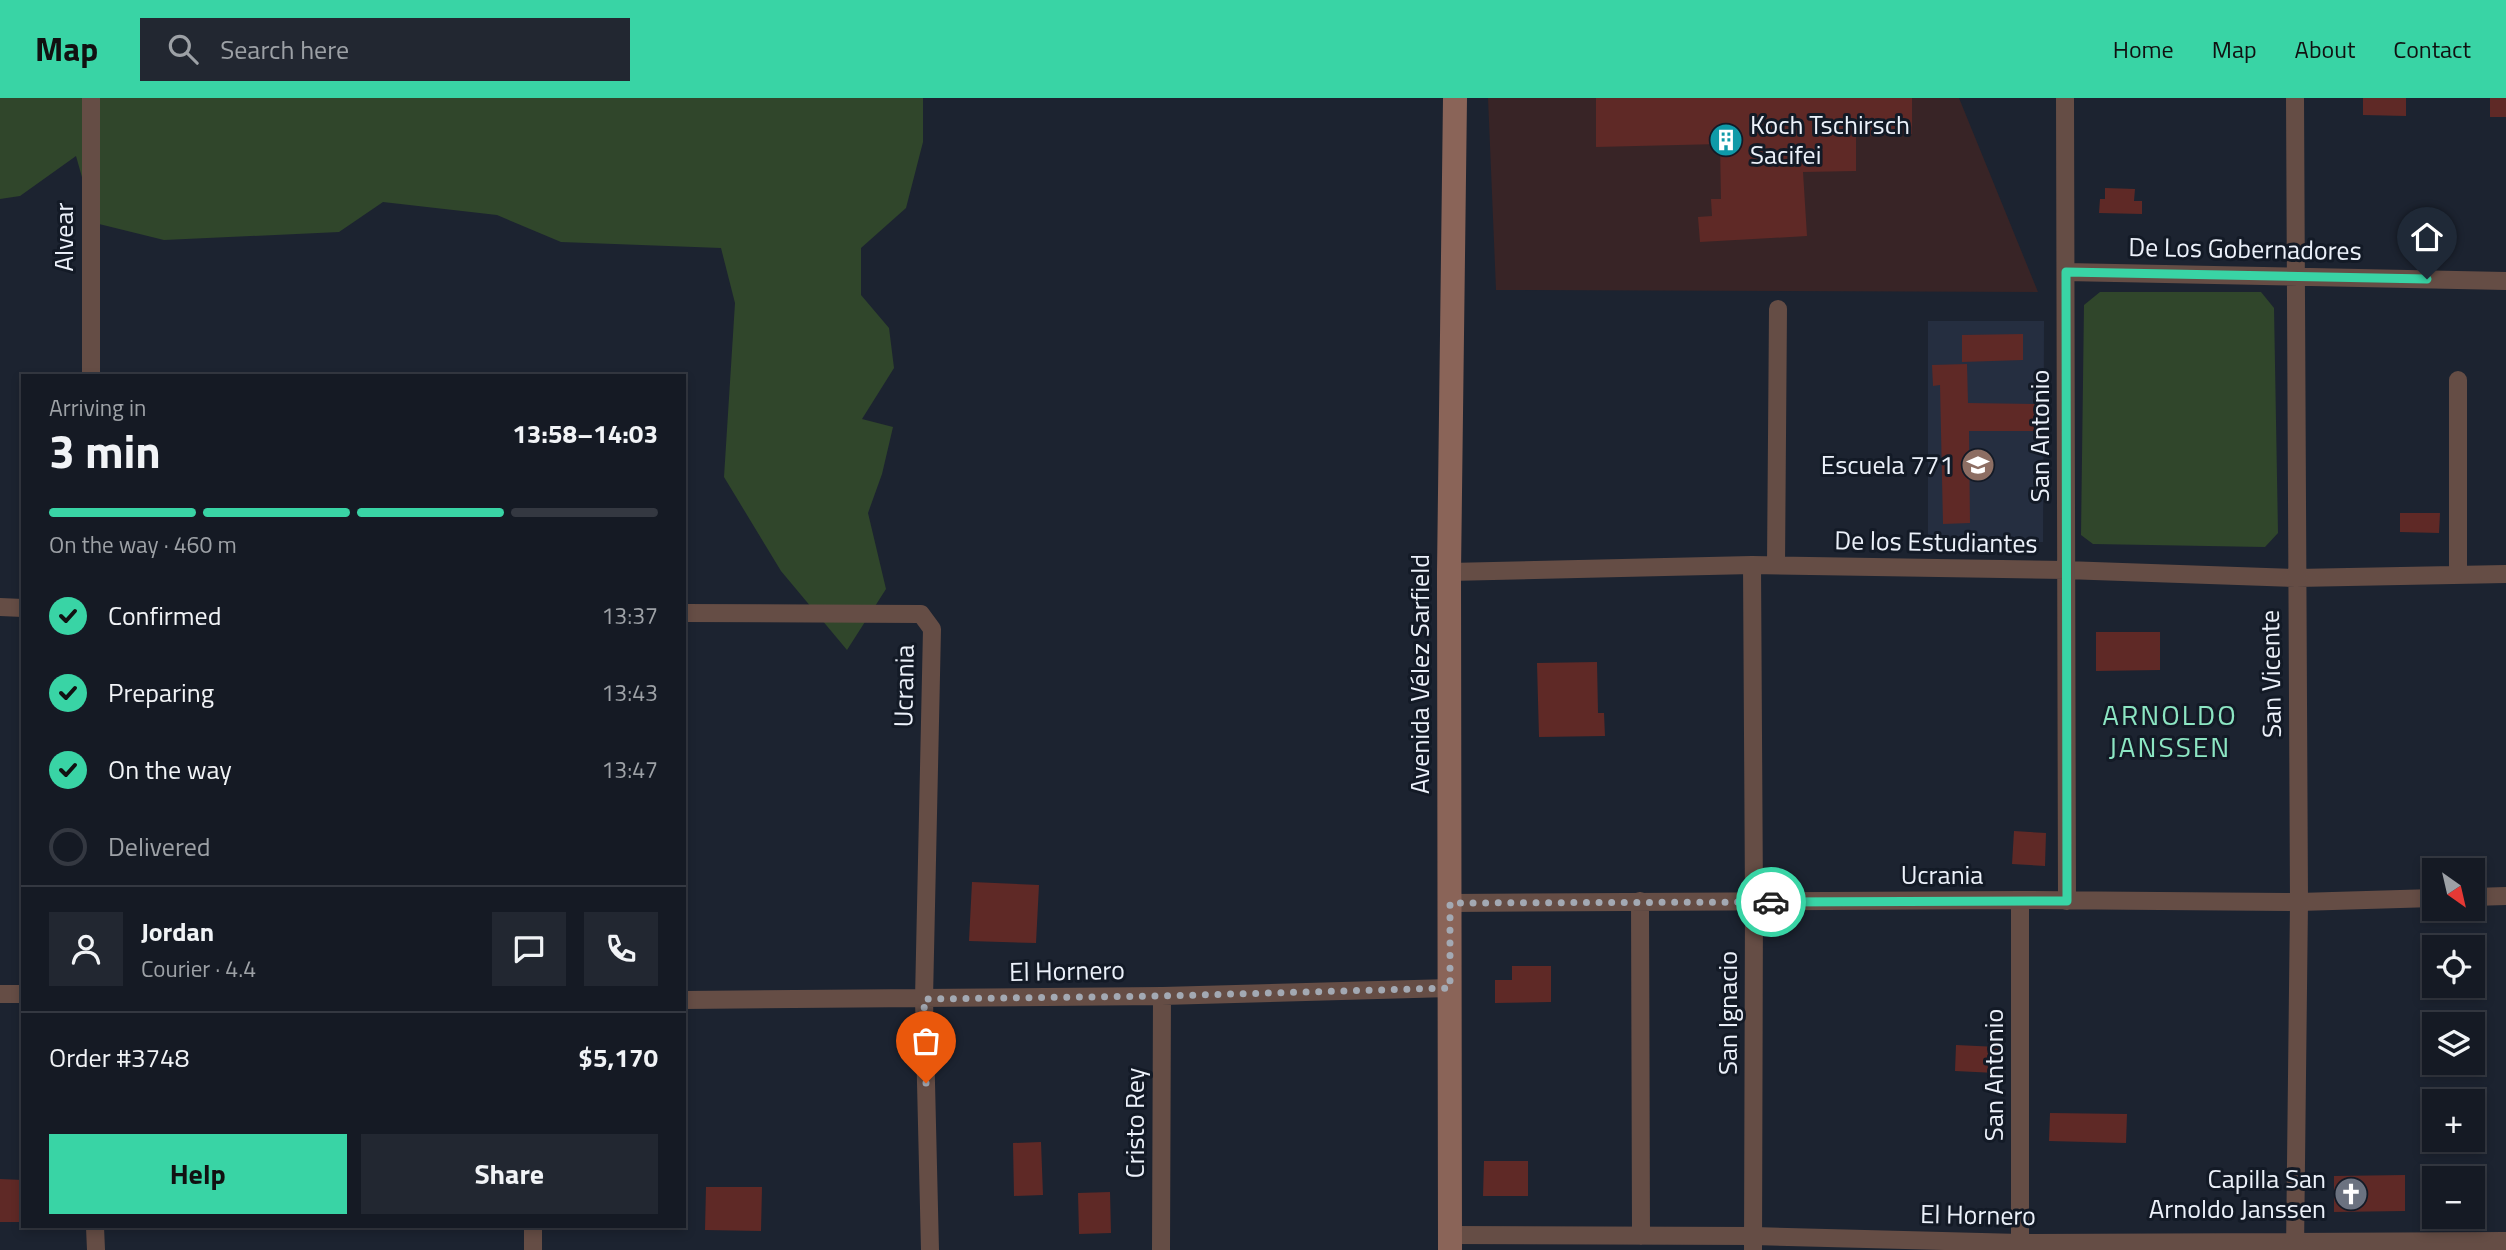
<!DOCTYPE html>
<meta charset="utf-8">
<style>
body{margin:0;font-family:"Titillium Web",sans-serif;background:#222731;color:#f1f3f6;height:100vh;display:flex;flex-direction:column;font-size:26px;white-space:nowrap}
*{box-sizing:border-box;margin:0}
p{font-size:23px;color:#9da1a6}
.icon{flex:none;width:38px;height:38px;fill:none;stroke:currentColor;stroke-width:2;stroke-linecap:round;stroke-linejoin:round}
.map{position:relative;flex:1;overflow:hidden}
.panel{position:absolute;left:21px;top:276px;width:665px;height:854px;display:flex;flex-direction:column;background:#151a24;border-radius:0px;box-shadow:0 4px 10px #0003,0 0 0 2px #343841}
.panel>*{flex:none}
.needle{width:46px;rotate:146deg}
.tools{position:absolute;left:2422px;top:760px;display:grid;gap:14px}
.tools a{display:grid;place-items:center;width:63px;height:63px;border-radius:0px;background:#151a24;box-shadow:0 4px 10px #0003,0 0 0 2px #343841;font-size:35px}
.pin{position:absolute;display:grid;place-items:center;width:60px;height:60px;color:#fff;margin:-72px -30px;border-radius:50% 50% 50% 0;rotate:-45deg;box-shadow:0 0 7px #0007}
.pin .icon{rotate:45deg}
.courier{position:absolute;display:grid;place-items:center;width:70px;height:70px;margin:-35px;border:5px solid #39d4a5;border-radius:50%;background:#fff;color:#222;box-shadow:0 2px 9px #0007}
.headline em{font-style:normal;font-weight:700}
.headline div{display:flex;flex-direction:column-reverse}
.headline{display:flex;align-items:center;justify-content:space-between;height:119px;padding:0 28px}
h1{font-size:46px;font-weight:700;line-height:52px}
.bar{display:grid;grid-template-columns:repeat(4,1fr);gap:10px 7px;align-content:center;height:84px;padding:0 28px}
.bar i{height:9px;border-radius:5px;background:#343841}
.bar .on{background:#39d4a5}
.bar p{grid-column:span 4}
.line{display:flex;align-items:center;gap:18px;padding:0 28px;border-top:2px solid #343841}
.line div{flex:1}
.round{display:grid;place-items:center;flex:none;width:74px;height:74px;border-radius:0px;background:#222731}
ol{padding:0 28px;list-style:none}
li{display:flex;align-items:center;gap:21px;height:77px}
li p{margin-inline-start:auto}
li .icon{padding:7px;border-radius:50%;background:#39d4a5;color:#111;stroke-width:4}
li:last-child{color:#9da1a6}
li i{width:38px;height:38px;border:4px solid #343841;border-radius:50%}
.action{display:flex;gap:14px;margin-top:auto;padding:14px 28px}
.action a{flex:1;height:80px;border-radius:0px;background:#39d4a5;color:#111;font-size:28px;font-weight:700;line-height:80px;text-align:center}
.action a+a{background:#222731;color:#f1f3f6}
header{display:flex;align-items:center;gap:42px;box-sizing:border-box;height:98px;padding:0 35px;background:#39d4a5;color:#111}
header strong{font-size:33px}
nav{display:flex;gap:38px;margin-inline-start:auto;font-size:24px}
.search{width:490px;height:63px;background:#222731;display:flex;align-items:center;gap:18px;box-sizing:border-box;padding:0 24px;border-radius:0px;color:#9da1a6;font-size:26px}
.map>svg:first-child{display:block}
.built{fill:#252e40}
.industrial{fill:#382426}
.green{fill:#30462b}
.building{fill:#5f2926}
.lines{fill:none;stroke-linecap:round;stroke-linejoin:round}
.minor{stroke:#654d45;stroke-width:18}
.secondary{stroke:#8a6458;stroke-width:24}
.done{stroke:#a3a9b3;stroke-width:7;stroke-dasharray:0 12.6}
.route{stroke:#39d4a5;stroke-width:9}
.labels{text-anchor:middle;stroke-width:6;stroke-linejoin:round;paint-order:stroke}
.poi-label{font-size:26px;fill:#ecf1fa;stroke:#131a26;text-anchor:end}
.street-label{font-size:26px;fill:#ecf1fa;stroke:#131a26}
.neighbourhood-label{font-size:28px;letter-spacing:2px;fill:#8ce6c3;stroke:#131a26}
</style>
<header>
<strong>Map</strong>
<div class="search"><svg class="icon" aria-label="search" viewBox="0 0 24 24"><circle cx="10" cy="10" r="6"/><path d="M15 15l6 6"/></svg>Search here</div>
<nav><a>Home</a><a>Map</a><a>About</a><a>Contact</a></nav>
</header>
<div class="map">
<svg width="2506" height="1152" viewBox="0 0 2506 1152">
<rect width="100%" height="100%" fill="#1c2330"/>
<path class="built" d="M1928,223H2044L2043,444H1928Z"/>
<path class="industrial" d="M1488,0H1959L2038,194L1496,192Z"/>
<path class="green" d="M0,0H923V44L906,110L861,150V197L889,230L894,270L862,321L893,329L882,376L868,415L886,491L847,552L781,473L724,379L735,205L721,150L561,144L497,117L383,104L339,134L164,142L95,125L76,58L20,98L0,101Z
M2100,194H2261L2274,210L2278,435L2265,449L2093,446L2081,437L2084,207Z"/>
<path class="building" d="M1596,0H1912V36L1856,38V73L1803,74L1807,138L1700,144L1698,119L1712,118L1711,101H1721L1720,46L1596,49Z
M2363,0H2406V18L2363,17Z
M2490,0H2506V19H2490Z
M2105,90L2135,91L2134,103H2142V116L2099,115L2100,101H2105Z
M2023,236V262L1962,264V237Z
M1967,266L1968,305L2035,306V333H1969L1970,425L1943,426L1940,287L1933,288L1932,267Z
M2400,415H2440L2439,435L2400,434Z
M2096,534H2160V572L2096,573Z
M1597,564L1598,615H1604L1605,638L1539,639L1537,565Z
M2014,733L2046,735L2045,768L2012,766Z
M972,784L1039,787L1036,845L969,843Z
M1512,868H1551V904L1495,905V882H1512Z
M1956,947L1998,949L1996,975L1955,973Z
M2050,1015L2127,1016L2126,1045L2049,1043Z
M1041,1044L1043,1097L1014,1098L1013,1045Z
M1484,1063H1528V1098H1483Z
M2405,1077V1113L2334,1114V1078Z
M0,1081L23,1082V1124H0Z
M706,1089H762L761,1133L705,1132Z
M1110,1094L1111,1135L1079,1136L1078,1095Z"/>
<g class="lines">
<path class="minor" d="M2065,0L2067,803
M2295,0L2299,804L2295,1152
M2066,174L2506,183
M91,278V0
M2458,282V477
M1752,467L1754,804L1753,1152
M1776,467L1778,211
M1449,474L1752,467L2065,472L2296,480L2506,476
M0,509L23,510
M684,515L921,516L932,531L924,901L930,1152
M2473,799L2506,798
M1640,803L1641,1138
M1450,805L2020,802L2299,804L2434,800
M0,896H23
M684,902L1162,898L1450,890
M95,1129L96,1152
M533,1129V1152
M1450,1137L1754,1138L2020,1145L2506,1143
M1161,1152L1162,898
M2020,1152V802"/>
<path class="secondary" d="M1450,1152L1449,474L1455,0"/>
</g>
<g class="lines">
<path class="done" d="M926,985L924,901L1162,898L1450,890V805L1771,804"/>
<path class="route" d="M1771,804L2067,803L2066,174L2427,181"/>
</g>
<defs>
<symbol id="building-disc" viewBox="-11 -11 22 22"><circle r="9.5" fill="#0f9aa8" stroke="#131a26"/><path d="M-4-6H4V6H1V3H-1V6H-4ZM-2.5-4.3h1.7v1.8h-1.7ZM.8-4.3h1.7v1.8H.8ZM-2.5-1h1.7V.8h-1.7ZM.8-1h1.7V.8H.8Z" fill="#fff"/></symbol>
<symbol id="school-disc" viewBox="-11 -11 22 22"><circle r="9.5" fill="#8d6e63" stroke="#131a26"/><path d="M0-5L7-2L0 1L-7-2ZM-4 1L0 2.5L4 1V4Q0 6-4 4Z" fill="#fff"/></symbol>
<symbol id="church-disc" viewBox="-11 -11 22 22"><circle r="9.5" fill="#6b7280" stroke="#131a26"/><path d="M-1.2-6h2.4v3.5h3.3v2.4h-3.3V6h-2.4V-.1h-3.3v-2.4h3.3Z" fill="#fff"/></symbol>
</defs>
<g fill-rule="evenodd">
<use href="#building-disc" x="1707" y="23" width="38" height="38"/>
<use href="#school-disc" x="1959" y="348" width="38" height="38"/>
<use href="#church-disc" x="2332" y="1077" width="38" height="38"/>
</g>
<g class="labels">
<g class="poi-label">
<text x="1750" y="36" text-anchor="start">Koch Tschirsch<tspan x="1750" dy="30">Sacifei</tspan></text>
<text x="1954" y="376">Escuela 771</text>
<text x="2326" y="1090">Capilla San<tspan x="2326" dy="30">Arnoldo Janssen</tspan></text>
</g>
<g class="street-label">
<text transform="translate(64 139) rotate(-90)" y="9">Alvear</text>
<text transform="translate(2245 151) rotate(1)" y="9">De Los Gobernadores</text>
<text transform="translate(2040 338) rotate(-90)" y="9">San Antonio</text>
<text transform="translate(1936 444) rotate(1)" y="9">De los Estudiantes</text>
<text transform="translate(1420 576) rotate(-90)" y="9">Avenida Vélez Sarfield</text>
<text transform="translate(2271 576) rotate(-91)" y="9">San Vicente</text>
<text transform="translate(904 588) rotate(-89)" y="9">Ucrania</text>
<text x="1942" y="786">Ucrania</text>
<text transform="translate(1067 873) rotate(-1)" y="9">El Hornero</text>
<text transform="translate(1728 915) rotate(-90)" y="9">San Ignacio</text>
<text transform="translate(1994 977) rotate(-90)" y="9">San Antonio</text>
<text transform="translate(1135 1025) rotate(-90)" y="9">Cristo Rey</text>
<text transform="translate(1978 1117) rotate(1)" y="9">El Hornero</text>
</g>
<g class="neighbourhood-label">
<text x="2170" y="627">ARNOLDO<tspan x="2170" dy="32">JANSSEN</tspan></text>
</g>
</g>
</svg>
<div class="tools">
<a><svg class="needle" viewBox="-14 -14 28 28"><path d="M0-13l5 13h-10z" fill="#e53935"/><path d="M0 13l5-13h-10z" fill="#9da1a6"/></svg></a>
<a><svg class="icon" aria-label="locate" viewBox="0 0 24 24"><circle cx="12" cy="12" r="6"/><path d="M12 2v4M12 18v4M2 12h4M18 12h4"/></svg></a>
<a><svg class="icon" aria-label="layers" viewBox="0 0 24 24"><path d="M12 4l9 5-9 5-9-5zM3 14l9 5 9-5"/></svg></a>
<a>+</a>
<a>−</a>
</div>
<div class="pin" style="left:926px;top:985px;background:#ea580c"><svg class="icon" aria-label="bag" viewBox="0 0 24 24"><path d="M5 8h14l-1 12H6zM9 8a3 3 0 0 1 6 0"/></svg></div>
<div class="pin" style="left:2427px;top:181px;background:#1f2937"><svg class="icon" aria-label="home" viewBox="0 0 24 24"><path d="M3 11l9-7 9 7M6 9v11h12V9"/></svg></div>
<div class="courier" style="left:1771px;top:804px"><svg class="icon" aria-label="car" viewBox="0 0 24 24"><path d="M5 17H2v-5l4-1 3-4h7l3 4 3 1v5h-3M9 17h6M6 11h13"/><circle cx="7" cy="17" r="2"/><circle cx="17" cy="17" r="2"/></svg></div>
<section class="panel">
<div class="headline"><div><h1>3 min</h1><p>Arriving in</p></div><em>13:58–14:03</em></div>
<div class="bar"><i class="on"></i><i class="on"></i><i class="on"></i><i></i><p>On the way · 460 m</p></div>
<ol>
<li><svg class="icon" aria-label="check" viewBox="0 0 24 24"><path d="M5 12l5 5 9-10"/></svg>Confirmed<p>13:37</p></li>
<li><svg class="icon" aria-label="check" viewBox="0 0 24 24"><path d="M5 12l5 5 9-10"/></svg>Preparing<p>13:43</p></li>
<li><svg class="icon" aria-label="check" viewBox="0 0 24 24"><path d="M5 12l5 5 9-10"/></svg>On the way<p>13:47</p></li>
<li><i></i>Delivered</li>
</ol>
<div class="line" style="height:126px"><a class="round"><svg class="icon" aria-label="person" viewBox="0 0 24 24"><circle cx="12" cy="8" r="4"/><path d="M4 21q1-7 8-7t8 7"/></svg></a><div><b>Jordan</b><p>Courier · 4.4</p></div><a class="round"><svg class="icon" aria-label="chat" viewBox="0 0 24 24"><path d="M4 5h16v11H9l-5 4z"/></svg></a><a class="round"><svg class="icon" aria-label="phone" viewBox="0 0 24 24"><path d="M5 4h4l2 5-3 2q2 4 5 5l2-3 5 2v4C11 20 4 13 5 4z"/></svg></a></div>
<div class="line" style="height:91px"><div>Order #3748</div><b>$5,170</b></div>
<div class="action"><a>Help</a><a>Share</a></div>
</section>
</div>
